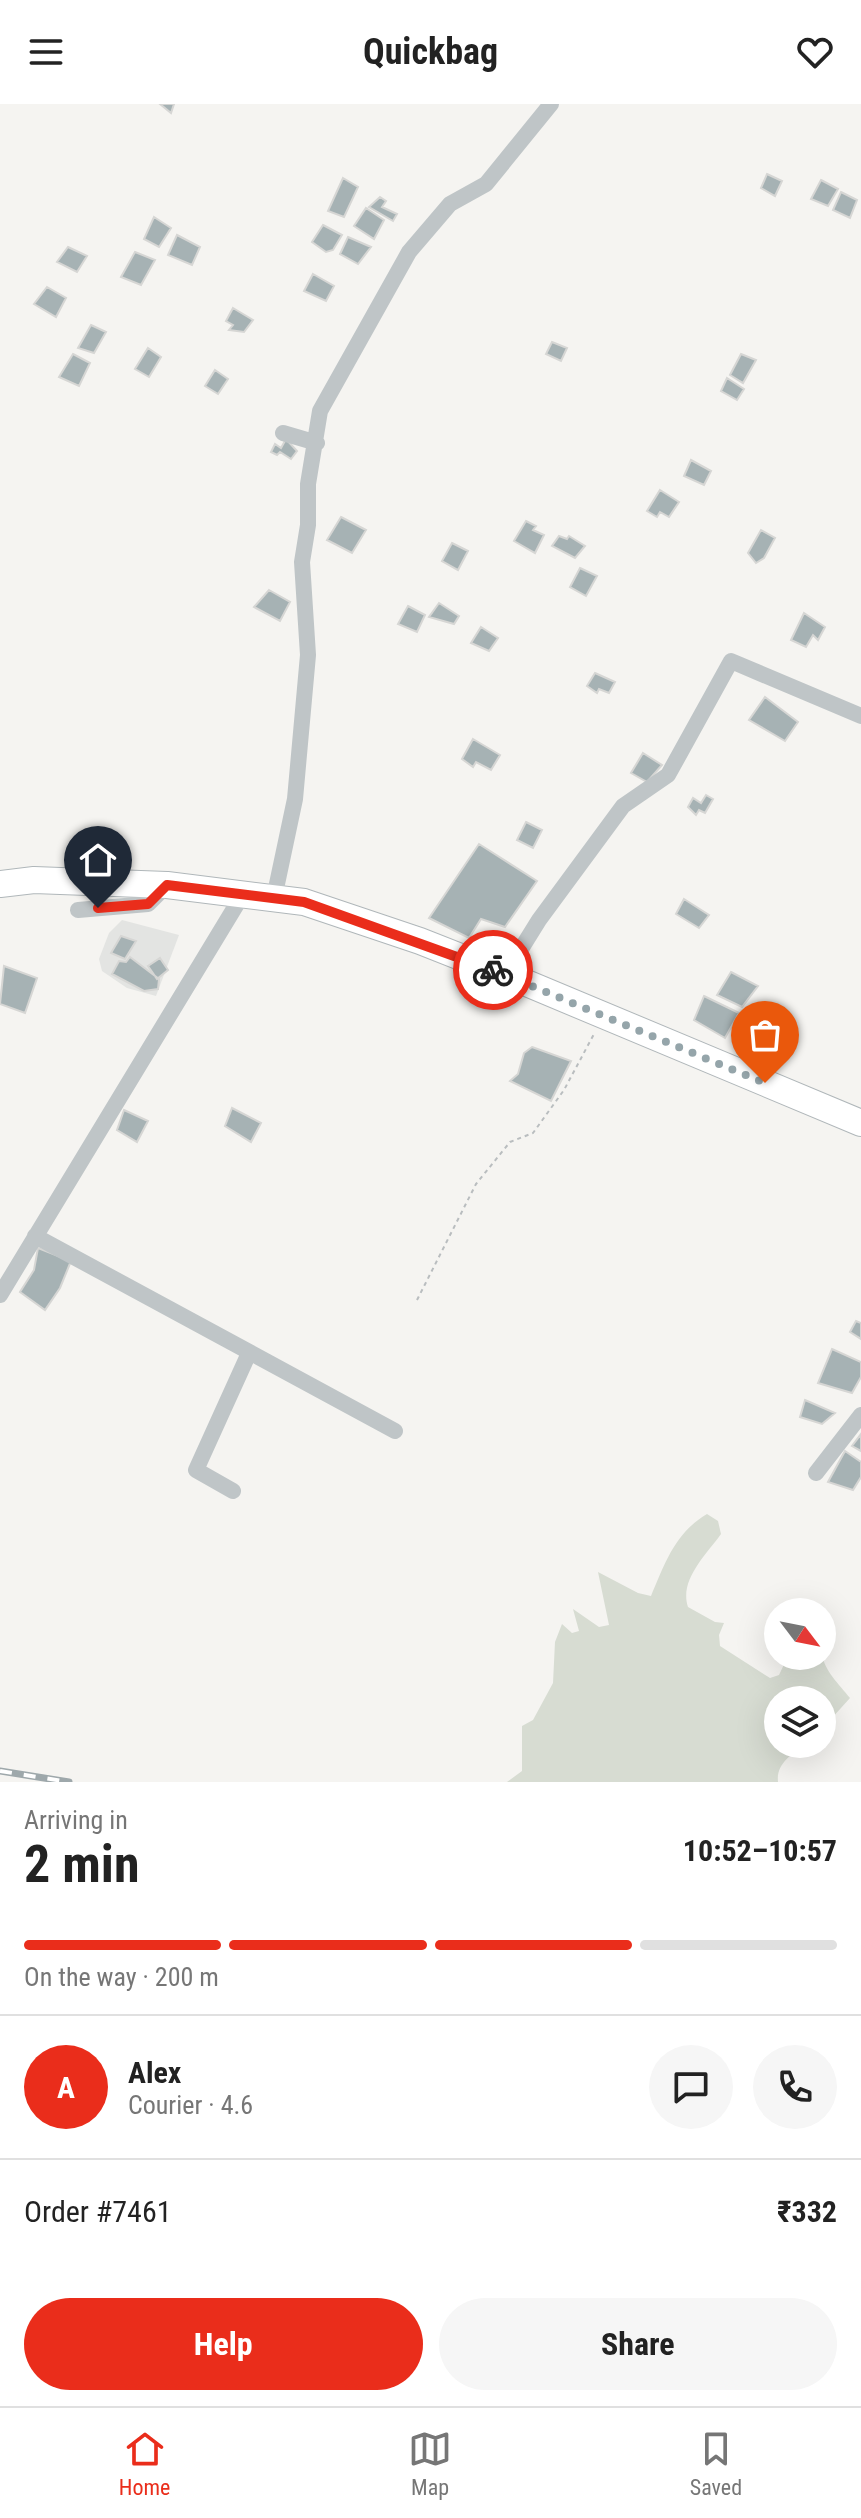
<!DOCTYPE html>
<meta charset="utf-8">
<style>
body{margin:0;font-family:"Roboto Condensed",sans-serif;background:#f6f6f6;color:#222;height:100vh;display:flex;flex-direction:column;font-size:30px;white-space:nowrap}
*{box-sizing:border-box;margin:0}
p{font-size:26px;color:#767676}
.icon{flex:none;width:44px;height:44px;fill:none;stroke:currentColor;stroke-width:2;stroke-linecap:round;stroke-linejoin:round}
.map{position:relative;height:1678px;overflow:hidden}
.details{display:flex;flex-direction:column;background:#fff;flex:1}
.details>*{flex:none}
.needle{width:52px;rotate:122deg}
.fabs{position:absolute;left:764px;top:1494px;display:grid;gap:16px}
.fabs a{display:grid;place-items:center;width:72px;height:72px;border-radius:50%;background:#fff;box-shadow:0 8px 32px #0002;font-size:40px}
.pin{position:absolute;display:grid;place-items:center;width:68px;height:68px;color:#fff;margin:-82px -34px;border-radius:50% 50% 50% 0;rotate:-45deg;box-shadow:0 0 8px #0007}
.pin .icon{rotate:45deg}
.courier{position:absolute;display:grid;place-items:center;width:80px;height:80px;margin:-40px;border:6px solid #ea2d1b;border-radius:50%;background:#fff;color:#222;box-shadow:0 2px 10px #0007}
.headline em{font-style:normal;font-weight:700}
.headline div{display:flex;flex-direction:column-reverse}
.headline{display:flex;align-items:center;justify-content:space-between;height:136px;padding:0 24px}
h1{font-size:52px;font-weight:700;line-height:60px}
.bar{display:grid;grid-template-columns:repeat(4,1fr);gap:12px 8px;align-content:center;height:96px;padding:0 24px}
.bar i{height:10px;border-radius:6px;background:#e0e0e0}
.bar .selected{background:#ea2d1b}
.bar p{grid-column:span 4}
.line{display:flex;align-items:center;gap:20px;padding:0 24px;border-top:2px solid #e0e0e0}
.line div{flex:1}
.round{display:grid;place-items:center;flex:none;width:84px;height:84px;border-radius:42px;background:#f6f6f6}
.button{display:flex;gap:16px;margin-top:auto;padding:16px 24px}
.button a{flex:1;height:92px;border-radius:48px;background:#ea2d1b;color:#fff;font-size:32px;font-weight:700;line-height:92px;text-align:center}
.button a+a{background:#f6f6f6;color:#222}
header{display:flex;justify-content:space-between;align-items:center;height:104px;padding:0 24px;background:#fff;font-size:36px;font-weight:700}
.menu{display:flex;justify-content:space-around;align-items:center;height:112px;border-top:2px solid #e0e0e0;background:#fff;font-size:22px;color:#767676}
.menu a{display:grid;justify-items:center;gap:4px}
.menu .selected{color:#ea2d1b}
.map>svg:first-child{display:block}
.built{fill:#e3e4e2}
.green{fill:#d7dcd2}
.building{fill:#a6b2b4;stroke:#d6d6d4;stroke-width:2}
.lines{fill:none;stroke-linecap:round;stroke-linejoin:round}
.primary-casing{stroke:#b0b7ba;stroke-width:28}
.path{stroke:#b9bdbf;stroke-width:2;stroke-dasharray:4 4;stroke-linecap:butt}
.street{stroke:#bfc5c7;stroke-width:16}
.primary{stroke:#fff;stroke-width:26}
.rail-casing{stroke:#9ea8ab;stroke-width:7}
.rail{stroke:#fff;stroke-width:4;stroke-dasharray:12;stroke-linecap:butt}
.done{stroke:#95a5aa;stroke-width:8;stroke-dasharray:0 14.4}
.route{stroke:#ea2d1b;stroke-width:10}
</style>
<header><svg class="icon" aria-label="menu" viewBox="0 0 24 24"><path d="M4 6h16M4 12h16M4 18h16"/></svg>Quickbag<svg class="icon" aria-label="heart" viewBox="0 0 24 24"><path d="M12 20l-8-8c-3-5 5-10 8-4 3-6 11-1 8 4z"/></svg></header>
<div class="map">
<svg width="861" height="1678" viewBox="0 0 861 1678">
<rect width="100%" height="100%" fill="#f5f4f1"/>
<path class="built" d="M122,816L179,831L156,892L127,884L102,867L99,855L109,829Z"/>
<path class="green" d="M707,1410L718,1417L721,1430C706,1451 679,1476 688,1503L715,1518L724,1519L719,1531L720,1542L770,1574L779,1571L788,1552H822V1549C824,1567 839,1580 850,1594L822,1625V1596H778V1640H805C792,1651 776,1659 778,1678H507L522,1667V1622L533,1616L553,1579L555,1538L562,1520L572,1529L579,1527L573,1505L599,1523L609,1521L598,1468L638,1489L651,1492C665,1459 675,1429 707,1410Z"/>
<path class="building" d="M160,0H174L171,9Z
M767,70L782,77L775,92L761,84Z
M343,74L358,83L344,113L328,107Z
M821,76L838,85L828,102L811,95Z
M841,88L857,96L850,114L833,106Z
M380,93L386,97L382,103L397,110L393,117L369,103Z
M366,104L384,116L374,135L354,122Z
M154,113L171,124L159,143L144,135Z
M323,121L342,131L333,146L326,148L312,138Z
M177,131L200,143L192,161L168,151Z
M348,133L371,143L358,160L340,150Z
M68,143L87,152L77,168L57,158Z
M135,148L155,156L141,181L121,173Z
M313,170L334,182L326,197L304,187Z
M47,183L66,194L56,213L34,200Z
M233,204L253,216L244,228L229,226L233,221L226,217Z
M91,221L106,228L94,249L78,244Z
M552,238L567,244L561,257L546,250Z
M148,244L161,253L149,273L135,265Z
M73,250L90,259L79,282L59,273Z
M741,250L756,256L743,279L730,271Z
M215,266L228,275L218,290L205,282Z
M727,274L744,285L737,296L721,287Z
M286,335L297,347L291,355L280,348L277,351L271,348L275,340L281,344Z
M691,356L711,367L704,381L684,372Z
M660,386L679,398L669,413L660,408L657,413L647,407Z
M341,413L366,426L352,449L327,436Z
M526,417L536,422L533,426L544,431L535,449L514,437Z
M761,426L775,434L764,454L756,459L748,449Z
M559,432L567,435L569,432L585,442L575,454L552,442Z
M452,439L468,447L458,466L442,457Z
M580,464L597,472L586,492L570,483Z
M269,486L290,498L280,517L254,503Z
M439,499L459,512L454,520L429,513Z
M408,502L425,511L417,528L398,520Z
M804,509L825,523L818,536L813,531L806,543L791,536Z
M481,523L498,534L489,547L471,539Z
M595,569L615,578L609,589L599,585L597,589L587,582Z
M765,593L798,618L785,637L749,616Z
M473,635L500,651L491,666L476,658L473,663L462,655Z
M643,649L662,661L647,678L631,669Z
M706,691L713,695L705,709L699,706L696,711L688,703L693,694L701,699Z
M526,718L542,726L533,744L517,736Z
M479,740L537,777L505,823L481,815L469,834L429,814Z
M684,795L709,811L699,824L676,810Z
M121,832L136,837L125,855L111,849Z
M130,853L159,875L158,885L144,887L112,870L119,857L126,858Z
M160,854L168,866L157,875L148,862Z
M4,862L37,874L25,909L0,900Z
M731,868L758,882L742,903L717,891Z
M704,892L739,909L725,934L694,916Z
M532,943L571,957L551,997L510,977L518,970L524,949Z
M232,1004L261,1019L251,1038L225,1022Z
M124,1006L148,1017L137,1038L117,1026Z
M38,1144L71,1157L60,1184L45,1206L20,1188L34,1166Z
M856,1217L861,1219V1235L850,1228Z
M832,1245L861,1258V1273L852,1289L818,1279Z
M805,1296L835,1309L822,1320L800,1313Z
M861,1330V1347L852,1342Z
M845,1347L861,1358V1373L853,1386L828,1378Z"/>
<g class="lines">
<defs>
<path id="primary" d="M0,780L34,776L167,781L304,798L420,837L524,878L861,1019"/>
</defs>
<use href="#primary" class="primary-casing"/>
<path class="path" d="M417,1196L476,1080L510,1038L533,1029L564,986L594,930"/>
<path class="street" d="M283,329L317,339
M274,794L295,695L308,551L302,458L308,421V380L320,307L409,148L450,100L486,80L551,0
M78,806L148,800L167,781
M510,872L521,845L539,816L623,702L668,671L731,557L861,612
M35,1132L395,1327
M0,1191L243,790
M816,1369L861,1311
M233,1387L196,1366L249,1249"/>
<use href="#primary" class="primary"/>
<defs>
<path id="rail" d="M0,1667L69,1678"/>
</defs>
<use href="#rail" class="rail-casing"/>
<use href="#rail" class="rail"/>
</g>
<g class="lines">
<path class="done" d="M493,866L765,979"/>
<path class="route" d="M98,804L148,800L167,781L304,798L493,866"/>
</g>
</svg>
<div class="fabs">
<a><svg class="needle" viewBox="-14 -14 28 28"><path d="M0-13l5 13h-10z" fill="#e53935"/><path d="M0 13l5-13h-10z" fill="#767676"/></svg></a>
<a><svg class="icon" aria-label="layers" viewBox="0 0 24 24"><path d="M12 4l9 5-9 5-9-5zM3 14l9 5 9-5"/></svg></a>
</div>
<div class="pin" style="left:765px;top:979px;background:#ea580c"><svg class="icon" aria-label="bag" viewBox="0 0 24 24"><path d="M5 8h14l-1 12H6zM9 8a3 3 0 0 1 6 0"/></svg></div>
<div class="pin" style="left:98px;top:804px;background:#1f2937"><svg class="icon" aria-label="home" viewBox="0 0 24 24"><path d="M3 11l9-7 9 7M6 9v11h12V9"/></svg></div>
<div class="courier" style="left:493px;top:866px"><svg class="icon" aria-label="bike" viewBox="0 0 24 24"><circle cx="6" cy="16" r="4"/><circle cx="18" cy="16" r="4"/><path d="M6 16l4-8h5l3 8M10 8l3 8H6M13 5h3"/></svg></div>
</div>
<section class="details">
<div class="headline"><div><h1>2 min</h1><p>Arriving in</p></div><em>10:52–10:57</em></div>
<div class="bar"><i class="selected"></i><i class="selected"></i><i class="selected"></i><i></i><p>On the way · 200 m</p></div>
<div class="line" style="height:144px"><b class="round" style="background:#ea2d1b;color:#fff">A</b><div><b>Alex</b><p>Courier · 4.6</p></div><a class="round"><svg class="icon" aria-label="chat" viewBox="0 0 24 24"><path d="M4 5h16v11H9l-5 4z"/></svg></a><a class="round"><svg class="icon" aria-label="phone" viewBox="0 0 24 24"><path d="M5 4h4l2 5-3 2q2 4 5 5l2-3 5 2v4C11 20 4 13 5 4z"/></svg></a></div>
<div class="line" style="height:104px"><div>Order #7461</div><b>₹332</b></div>
<div class="button"><a>Help</a><a>Share</a></div>
</section>
<nav class="menu">
<a class="selected"><svg class="icon" aria-label="home" viewBox="0 0 24 24"><path d="M3 11l9-7 9 7M6 9v11h12V9"/></svg>Home</a>
<a><svg class="icon" aria-label="map" viewBox="0 0 24 24"><path d="M3 6l6-2 6 2 6-2v14l-6 2-6-2-6 2zM9 4v14M15 6v14"/></svg>Map</a>
<a><svg class="icon" aria-label="saved" viewBox="0 0 24 24"><path d="M7 4h10v16l-5-4-5 4z"/></svg>Saved</a>
</nav>
